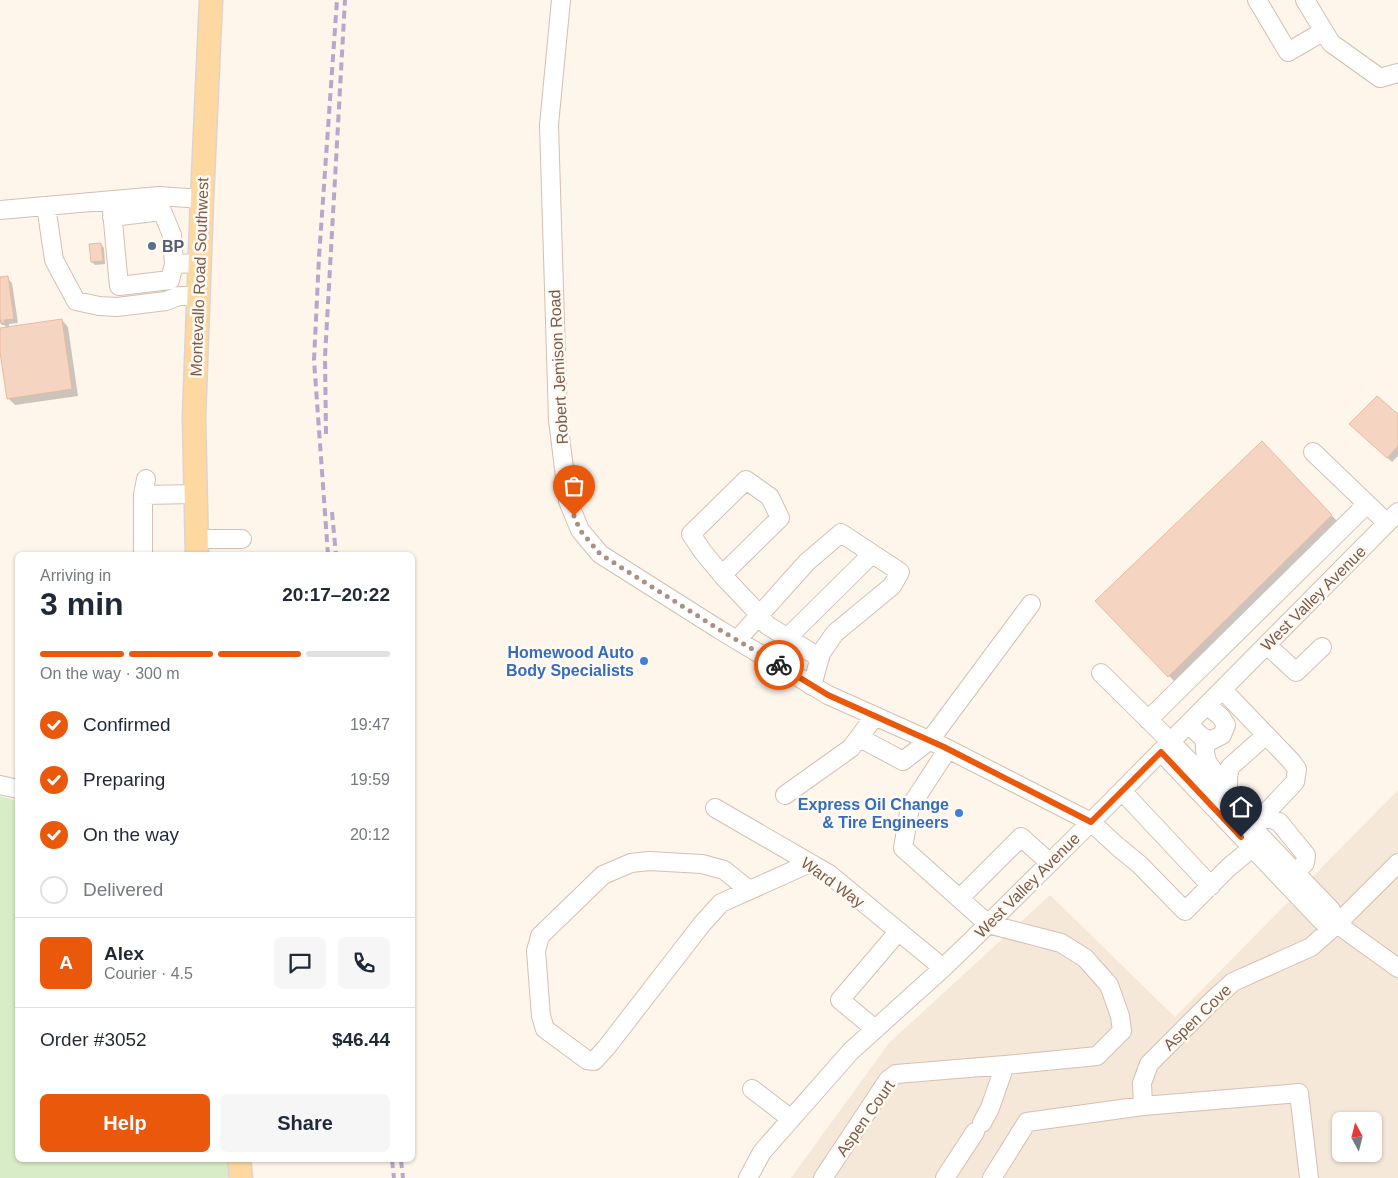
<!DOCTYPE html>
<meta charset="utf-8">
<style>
body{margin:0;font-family:Arial,sans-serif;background:#f6f6f7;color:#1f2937;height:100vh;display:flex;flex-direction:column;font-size:19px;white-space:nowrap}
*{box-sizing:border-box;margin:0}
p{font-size:16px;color:#747a83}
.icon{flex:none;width:28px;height:28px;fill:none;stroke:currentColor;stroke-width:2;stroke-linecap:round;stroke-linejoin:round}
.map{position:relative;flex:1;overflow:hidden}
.sheet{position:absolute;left:15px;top:552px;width:400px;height:610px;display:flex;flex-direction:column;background:#fff;border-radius:8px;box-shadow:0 1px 4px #0004}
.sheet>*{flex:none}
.needle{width:32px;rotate:353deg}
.controls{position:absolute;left:1332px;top:1112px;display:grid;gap:10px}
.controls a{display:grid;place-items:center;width:50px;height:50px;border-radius:8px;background:#fff;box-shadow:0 1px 4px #0004;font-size:25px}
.pin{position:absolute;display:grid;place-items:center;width:42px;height:42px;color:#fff;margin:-51px -21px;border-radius:50% 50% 50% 0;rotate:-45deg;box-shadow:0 0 5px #0007}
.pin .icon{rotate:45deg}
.courier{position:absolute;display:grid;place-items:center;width:50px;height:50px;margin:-25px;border:4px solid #ea580c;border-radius:50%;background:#fff;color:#222;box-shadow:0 1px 6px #0007}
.overview em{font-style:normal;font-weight:800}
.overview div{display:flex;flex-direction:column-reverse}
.overview{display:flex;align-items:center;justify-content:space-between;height:85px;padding:0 25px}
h1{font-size:32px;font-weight:800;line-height:38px}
.bar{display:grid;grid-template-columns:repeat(4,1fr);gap:8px 5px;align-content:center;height:60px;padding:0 25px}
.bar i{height:6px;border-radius:4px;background:#e0e1e3}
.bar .selected{background:#ea580c}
.bar p{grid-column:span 4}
.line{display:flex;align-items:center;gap:12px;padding:0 25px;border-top:1px solid #e0e1e3}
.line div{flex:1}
.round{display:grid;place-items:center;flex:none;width:52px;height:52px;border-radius:8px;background:#f6f6f7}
ol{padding:0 25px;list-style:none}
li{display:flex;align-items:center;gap:15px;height:55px}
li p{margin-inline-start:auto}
li .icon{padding:5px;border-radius:50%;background:#ea580c;color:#fff;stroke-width:4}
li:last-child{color:#747a83}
li i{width:28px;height:28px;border:2px solid #e0e1e3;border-radius:50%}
.action{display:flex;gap:10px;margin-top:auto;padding:10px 25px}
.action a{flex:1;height:58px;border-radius:8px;background:#ea580c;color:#fff;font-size:20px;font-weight:800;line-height:58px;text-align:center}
.action a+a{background:#f6f6f7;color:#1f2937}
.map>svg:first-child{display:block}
.residential{fill:#f6e8d9;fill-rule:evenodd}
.green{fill:#d8edc7}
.shadow{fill:#0003}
.building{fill:#f5d4c1;stroke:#e9b9a0}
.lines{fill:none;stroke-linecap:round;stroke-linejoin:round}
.minor-casing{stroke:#d4bfb2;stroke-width:20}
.major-casing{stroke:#ddd4d0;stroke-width:25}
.minor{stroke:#fff;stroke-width:18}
.major{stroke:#fed8a1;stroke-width:22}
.rail{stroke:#b8a7ca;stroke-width:4;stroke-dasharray:8 5;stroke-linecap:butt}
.done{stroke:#aa9183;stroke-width:5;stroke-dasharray:0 9}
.route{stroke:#ea580c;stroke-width:6}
.service-dot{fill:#5c6f8a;stroke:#fffaf3;stroke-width:2}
.shop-dot{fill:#3f7fe0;stroke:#fffaf3;stroke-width:2}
.labels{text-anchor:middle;stroke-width:5;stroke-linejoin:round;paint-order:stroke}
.service-label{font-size:16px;font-weight:bold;fill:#4e5e75;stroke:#fffaf3;text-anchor:start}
.street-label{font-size:16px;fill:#7c5b4b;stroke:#fffaf3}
.shop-label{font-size:16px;font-weight:bold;fill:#366cbe;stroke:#fffaf3;text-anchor:end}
</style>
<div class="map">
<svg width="1398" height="1178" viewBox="0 0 1398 1178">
<rect width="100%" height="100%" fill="#fef6eb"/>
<path class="residential" d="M1398,790V1178H791L889,1043L1050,895L1175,1017ZM1341,1121H1374V1154H1341Z"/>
<path class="green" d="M0,796L18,801V1160H231L232,1178H0Z"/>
<path class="shadow" d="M101,244L104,248L105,264L95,265L92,262Z
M7,278L12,283L18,323L9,324V328L62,320L68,327L78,396L15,405L8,398L0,344V329L8,328L4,325H2L0,323V279Z
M1398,416V456L1392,462L1356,429Z
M1262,443L1338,522L1175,682L1096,601Z"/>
<path class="building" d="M101,243L103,261L91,262L89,244Z
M8,276L14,319L4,320L5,323H1V320H0V277Z
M62,319L72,389L7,399L0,352V328Z
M1377,396L1398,414V446L1387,458L1349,424Z
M1262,441L1332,515L1168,677L1095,601Z"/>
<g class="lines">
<defs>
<path id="minor" d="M561,0L549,125L558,420L568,501L580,530L600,554L720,630L828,695L944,747L1091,822L1117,846L1140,865L1185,911L1229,867L1263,839
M1257,0L1288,52L1324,31
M1305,0L1331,43L1380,78L1398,73
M111,200L119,286L170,280L174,264L199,263
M46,206L54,260L76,301L99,306L117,307L166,301L179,296H198
M0,210L159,196L202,199
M112,217L162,211L172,235L174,264
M1313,452L1387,523
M143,495L196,494
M197,539H242
M143,555V495L146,479
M722,575L703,552L691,534L746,480L770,497L780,518L722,575L759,614L767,625L820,658
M787,638L872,554
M737,640L807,562L841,533L900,572L892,586L835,633L821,653L812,686
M1267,645L1296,672L1322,647
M1101,673L1171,742L1331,910L1337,924
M1223,690L1291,761L1297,769L1295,782L1260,819
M1148,720L1367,504
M1188,724L1202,737L1210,741L1222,735L1226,725L1221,717L1207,705
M860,738L903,761L930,740L1031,604
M1205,738C1204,760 1206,763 1221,779
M948,749L910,807L903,848L988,924L1061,943L1085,958L1109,985L1120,1016L1122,1031L1097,1056L1005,1065L990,1108L982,1123
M1161,752L1323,922L1337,924L1398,968
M0,785L18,789
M1228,786V777L1230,767L1266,735
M1122,791L1211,886
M785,795L851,748L875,716
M715,808L829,874L943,968
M1260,819H1271L1279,822L1306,855L1305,863L1288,880
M749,890L724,870L702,864L649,861L631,863L603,875L540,936L536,951L541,1016L545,1029L587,1060L594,1061L606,1048L702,924L721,903L810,863
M960,898L1021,837L1050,863
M875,1029L840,1000L898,932
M752,1089L791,1119
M1143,1106L1142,1083L1149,1064L1212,1001L1233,982L1311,947L1337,924L1398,863
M748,1178L762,1152L851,1051L943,968L971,941L1091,822L1398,512
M823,1178L888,1080L896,1074L1005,1065
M945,1178L975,1132
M992,1178L1027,1122L1143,1106L1299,1093L1309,1178"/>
<path id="major" d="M197,555L194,417L202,199L211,0
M239,1160L241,1178"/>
</defs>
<use href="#minor" class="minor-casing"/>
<use href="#major" class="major-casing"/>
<use href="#minor" class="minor"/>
<use href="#major" class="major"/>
<path class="rail" d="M326,434L325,357L345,0
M332,512L336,555
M328,555L314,360L319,257L337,0
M392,1160L394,1178
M401,1160L403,1178"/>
</g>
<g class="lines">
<path class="done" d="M574,516L580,530L600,554L720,630L779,665"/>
<path class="route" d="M779,665L828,695L944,747L1091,822L1161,752L1241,837"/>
</g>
<circle class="service-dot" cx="152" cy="246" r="5"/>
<g class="shop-dot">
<circle cx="644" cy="661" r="5"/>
<circle cx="959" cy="813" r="5"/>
</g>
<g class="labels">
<g class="service-label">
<text x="162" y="252">BP</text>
</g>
<g class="street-label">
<text transform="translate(199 277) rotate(-88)" y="6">Montevallo Road Southwest</text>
<text transform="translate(558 367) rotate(-93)" y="6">Robert Jemison Road</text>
<text transform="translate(1313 598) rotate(-45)" y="6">West Valley Avenue</text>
<text transform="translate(833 882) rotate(36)" y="6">Ward Way</text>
<text transform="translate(1027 885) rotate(-45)" y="6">West Valley Avenue</text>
<text transform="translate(1197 1017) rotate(-44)" y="6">Aspen Cove</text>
<text transform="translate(865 1118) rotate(-55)" y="6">Aspen Court</text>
</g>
<g class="shop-label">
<text x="634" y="658">Homewood Auto<tspan x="634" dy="18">Body Specialists</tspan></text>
<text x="949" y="810">Express Oil Change<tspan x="949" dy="18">&amp; Tire Engineers</tspan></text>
</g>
</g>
</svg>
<div class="controls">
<a><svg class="needle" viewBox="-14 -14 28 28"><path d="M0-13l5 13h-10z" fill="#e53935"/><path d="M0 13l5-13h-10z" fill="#747a83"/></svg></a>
</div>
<div class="pin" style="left:574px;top:516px;background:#ea580c"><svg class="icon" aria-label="bag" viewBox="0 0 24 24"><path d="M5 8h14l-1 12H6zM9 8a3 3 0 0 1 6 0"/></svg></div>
<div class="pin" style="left:1241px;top:837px;background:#1f2937"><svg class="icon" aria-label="home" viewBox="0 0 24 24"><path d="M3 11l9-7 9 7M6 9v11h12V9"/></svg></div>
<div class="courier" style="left:779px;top:665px"><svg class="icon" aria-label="bike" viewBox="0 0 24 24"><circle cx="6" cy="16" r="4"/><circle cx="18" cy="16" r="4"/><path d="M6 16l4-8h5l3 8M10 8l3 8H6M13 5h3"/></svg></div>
<section class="sheet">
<div class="overview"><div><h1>3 min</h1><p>Arriving in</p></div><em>20:17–20:22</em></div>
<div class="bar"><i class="selected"></i><i class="selected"></i><i class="selected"></i><i></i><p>On the way · 300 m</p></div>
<ol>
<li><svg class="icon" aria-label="check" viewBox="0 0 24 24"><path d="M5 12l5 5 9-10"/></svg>Confirmed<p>19:47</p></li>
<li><svg class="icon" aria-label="check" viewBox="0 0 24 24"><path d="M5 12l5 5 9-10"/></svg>Preparing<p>19:59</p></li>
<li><svg class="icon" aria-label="check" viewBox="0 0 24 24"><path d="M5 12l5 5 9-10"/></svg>On the way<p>20:12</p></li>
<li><i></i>Delivered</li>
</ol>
<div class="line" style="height:90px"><b class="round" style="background:#ea580c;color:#fff">A</b><div><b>Alex</b><p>Courier · 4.5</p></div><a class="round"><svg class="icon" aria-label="chat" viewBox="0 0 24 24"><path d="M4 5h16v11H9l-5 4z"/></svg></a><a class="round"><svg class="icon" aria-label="phone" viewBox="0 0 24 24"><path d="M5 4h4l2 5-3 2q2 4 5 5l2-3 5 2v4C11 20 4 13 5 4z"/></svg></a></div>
<div class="line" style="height:65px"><div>Order #3052</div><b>$46.44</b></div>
<div class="action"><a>Help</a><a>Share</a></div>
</section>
</div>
